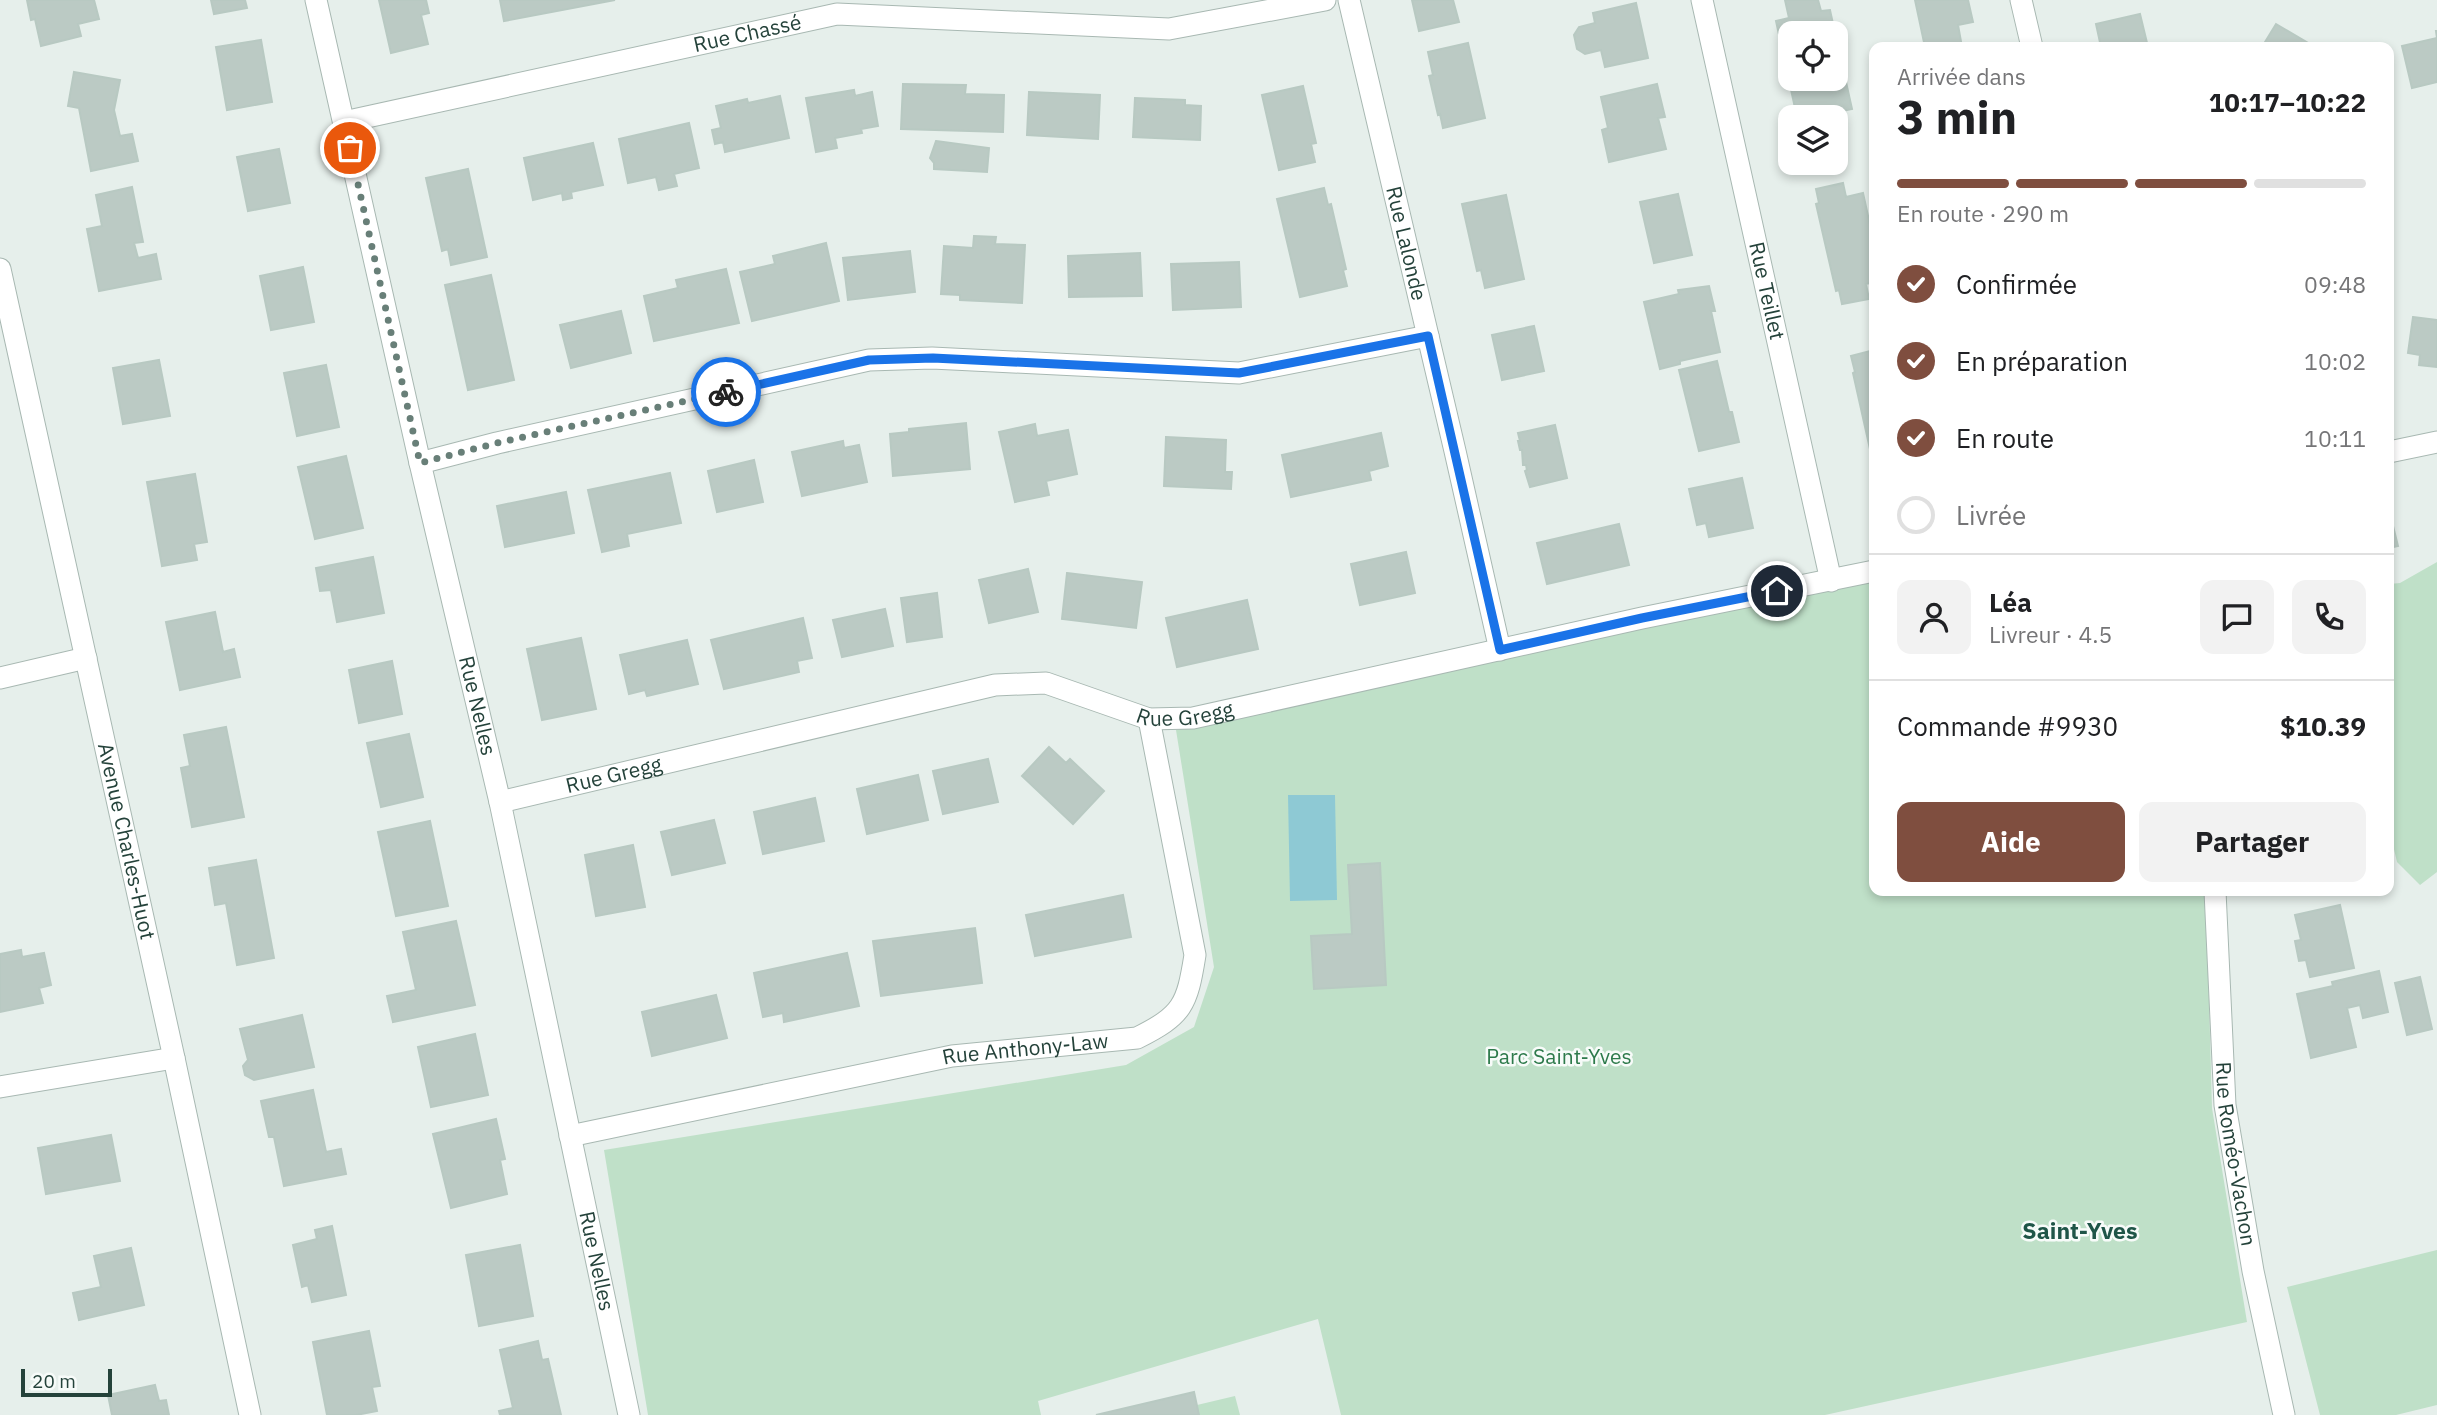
<!DOCTYPE html>
<html lang="fr">
<meta charset="utf-8">
<style>
body{margin:0;font-family:"IBM Plex Sans",sans-serif;background:#f2f2f2;color:#202124;height:100vh;display:flex;flex-direction:column;font-size:26px;white-space:nowrap}
*{box-sizing:border-box;margin:0}
p{font-size:23px;color:#757577}
.icon{flex:none;width:38px;height:38px;fill:none;stroke:currentColor;stroke-width:2;stroke-linecap:round;stroke-linejoin:round}
.map{position:relative;flex:1;overflow:hidden}
.panel{position:absolute;left:1869px;top:42px;width:525px;height:854px;display:flex;flex-direction:column;background:#fff;border-radius:14px;box-shadow:0 4px 10px #0003}
.panel>*{flex:none}
.fabs{position:absolute;left:1778px;top:21px;display:grid;gap:14px}
.fabs a{display:grid;place-items:center;width:70px;height:70px;border-radius:14px;background:#fff;box-shadow:0 4px 10px #0003;font-size:35px}
.scale{position:absolute;left:21px;bottom:18px;width:91px;box-sizing:border-box;padding-left:7px;border:4px solid #24423a;border-top:0;font-size:19px;line-height:24px;white-space:nowrap;color:#24423a;-webkit-text-stroke:5px #f7fbf9;paint-order:stroke}
.pin{position:absolute;display:grid;place-items:center;width:60px;height:60px;color:#fff;margin:-30px;border:4px solid #fff;border-radius:50%;box-shadow:0 2px 7px #0007}
.courier{position:absolute;display:grid;place-items:center;width:70px;height:70px;margin:-35px;border:5px solid #1a73e8;border-radius:50%;background:#fff;color:#222;box-shadow:0 2px 9px #0007}
.overview em{font-style:normal;font-weight:700}
.overview div{display:flex;flex-direction:column-reverse}
.overview{display:flex;align-items:center;justify-content:space-between;height:119px;padding:0 28px}
h1{font-size:46px;font-weight:700;line-height:52px}
.bar{display:grid;grid-template-columns:repeat(4,1fr);gap:10px 7px;align-content:center;height:84px;padding:0 28px}
.bar i{height:9px;border-radius:5px;background:#e0e0e0}
.bar .selected{background:#7f4e3f}
.bar p{grid-column:span 4}
.line{display:flex;align-items:center;gap:18px;padding:0 28px;border-top:2px solid #e0e0e0}
.line div{flex:1}
.round{display:grid;place-items:center;flex:none;width:74px;height:74px;border-radius:14px;background:#f2f2f2}
ol{padding:0 28px;list-style:none}
li{display:flex;align-items:center;gap:21px;height:77px}
li p{margin-inline-start:auto}
li .icon{padding:7px;border-radius:50%;background:#7f4e3f;color:#fff;stroke-width:4}
li:last-child{color:#757577}
li i{width:38px;height:38px;border:4px solid #e0e0e0;border-radius:50%}
.action{display:flex;gap:14px;margin-top:auto;padding:14px 28px}
.action a{flex:1;height:80px;border-radius:14px;background:#7f4e3f;color:#fff;font-size:28px;font-weight:700;line-height:80px;text-align:center}
.action a+a{background:#f2f2f2;color:#202124}
.map>svg:first-child{display:block}
.green{fill:#bfe0c8}
.water{fill:#8ec9d4}
.building{fill:#bbcac4;stroke:#b8c9c2;stroke-width:2}
.lines{fill:none;stroke-linecap:round;stroke-linejoin:round}
.street-casing{stroke:#a8b8b2;stroke-width:23}
.street{stroke:#fff;stroke-width:21}
.done{stroke:#687f78;stroke-width:7;stroke-dasharray:0 12.6}
.route{stroke:#1a73e8;stroke-width:9}
.labels{text-anchor:middle;stroke-width:5;stroke-linejoin:round;paint-order:stroke}
.street-label{font-size:21px;fill:#24423a;stroke:#f7fbf9}
.park-label{font-size:21px;fill:#2d7a4b;stroke:#f7fbf9}
.neighbourhood-label{font-size:23px;font-weight:bold;fill:#1f5548;stroke:#f7fbf9}
</style>
<div class="map">
<svg width="2437" height="1415" viewBox="0 0 2437 1415">
<rect width="100%" height="100%" fill="#e6efeb"/>
<path class="green" d="M2437,562V872L2420,885L2397,862L2389,828V584L2400,583Z
M1874,575V891H2206L2212,1108L2247,1322L1825,1415H1341L1318,1319L1038,1401L1041,1415H648L604,1150L1126,1065L1194,1027L1214,967L1176,730Z
M2437,1250V1405L2396,1415H2320L2287,1287Z
M1235,1396L1240,1415H1199L1197,1405Z"/>
<path class="water" d="M1288,795H1335L1337,900L1290,901Z"/>
<path class="building" d="M27,0H94L99,19L78,24L81,36L41,46L35,19L31,20Z
M211,0H245L247,8L214,14Z
M379,0H426L429,13L421,15L428,44L391,53Z
M500,0H615L504,21Z
M1412,0H1453L1459,22L1419,31Z
M1785,0H1818L1821,11L1830,10L1835,33H1790V79H1836V37L1852,109L1842,111L1846,131L1836,133V117H1797L1776,21L1789,18Z
M1915,0H1968L1973,22L1958,25L1962,47H1925Z
M1636,3L1648,58L1605,67L1601,50L1585,54L1577,49L1574,35L1579,27L1595,23L1593,13Z
M2140,14L2148,47H2101L2096,24Z
M2276,24L2310,44L2308,47H2262Z
M2436,31H2437V82L2412,88L2402,46L2437,38Z
M261,40L272,102L227,110L216,47Z
M1468,43L1485,118L1443,128L1440,114L1438,115L1429,76L1433,75L1428,52Z
M74,72L120,80L114,110L120,136L132,134L138,161L91,171L79,108L68,106Z
M903,84L966,85L965,94L1004,95L1003,132L901,129Z
M1657,84L1665,117L1658,118L1666,149L1609,162L1602,130L1608,128L1601,97Z
M1303,86L1316,143L1311,144L1315,162L1279,170L1262,95Z
M854,90L855,96L872,92L878,126L861,129L862,133L835,138L837,148L816,152L806,98Z
M1029,92L1100,95L1098,139L1027,135Z
M780,96L789,138L725,152L723,142L715,144L712,130L721,128L716,106L747,99L748,103Z
M1135,98L1185,100V105L1201,106L1200,140L1133,137Z
M689,123L699,168L674,174L677,186L659,190L656,177L628,183L619,139Z
M936,141L989,148L987,172L934,169V163L930,158Z
M593,143L603,185L571,192L572,198L563,200L562,193L533,200L524,158Z
M279,149L290,203L248,211L237,157Z
M468,169L487,257L451,265L448,249L442,251L426,178Z
M1843,183L1846,197L1863,193L1874,243V282L1866,284L1869,299L1842,304L1839,290L1836,291L1816,204L1819,203L1816,189Z
M132,187L143,242L134,243L138,258L156,254L161,279L99,291L87,229L102,226L96,195Z
M1324,188L1328,205L1331,204L1346,269L1343,270L1347,286L1300,297L1277,199Z
M1678,194L1692,255L1654,263L1640,202Z
M1506,195L1524,279L1485,288L1481,270L1477,271L1462,204Z
M974,236L996,237L995,244L1025,245L1022,303L960,300V295L941,294L944,246L973,248Z
M826,243L839,301L752,321L740,272L775,264L773,256Z
M910,251L915,292L848,300L843,258Z
M1140,253L1142,296L1069,297L1068,256Z
M1239,262L1241,307L1173,310L1171,264Z
M303,267L314,322L271,330L260,276Z
M726,269L739,323L654,341L644,296L678,288L676,280Z
M491,275L514,380L468,390L445,285Z
M1709,286L1715,311H1711L1720,352L1680,361V364L1660,369L1644,302L1679,294L1678,290Z
M621,311L631,353L571,368L560,325Z
M2413,317L2437,320V367L2419,365L2420,355L2408,353Z
M1534,326L1544,371L1502,380L1492,335Z
M1874,350V467L1853,373L1855,372L1851,356Z
M159,360L170,416L123,424L113,368Z
M1717,361L1729,412H1732L1739,442L1699,451L1679,370Z
M326,365L339,427L297,436L284,373Z
M966,423L970,469L893,476L890,434L909,432V429Z
M1035,424L1037,436L1068,430L1077,474L1046,481L1049,495L1015,502L999,432Z
M1555,425L1567,478L1530,487L1525,471L1527,470L1526,465H1523L1522,450H1520L1518,441H1520L1518,433Z
M1381,433L1388,466L1369,471L1371,480L1291,497L1282,455Z
M1166,437L1226,440L1225,472H1232L1231,489L1164,486Z
M843,441L844,448L859,445L867,482L802,496L792,452Z
M346,456L363,528L315,539L298,467Z
M754,460L763,502L717,512L708,471Z
M670,473L681,523L627,534L629,546L602,552L588,490Z
M195,474L207,542L194,544L197,560L162,566L147,482Z
M1742,478L1753,528L1709,537L1706,523L1697,525L1689,489Z
M566,492L574,533L505,547L497,506Z
M2389,510L2398,546L2389,548Z
M1619,524L1629,565L1547,584L1537,543Z
M1406,552L1415,593L1360,605L1351,564Z
M373,557L384,613L337,622L331,590L320,591L316,568Z
M1028,569L1038,612L989,623L979,580Z
M1067,573L1142,582L1136,628L1062,619Z
M937,593L942,637L907,642L901,598Z
M1247,600L1258,649L1177,667L1166,618Z
M885,609L893,646L842,657L833,620Z
M215,612L223,652L234,649L240,677L180,690L166,622Z
M803,618L812,658L797,661L799,672L724,689L711,640Z
M581,638L596,709L542,720L527,649Z
M687,640L698,684L647,696L645,690L629,694L620,655Z
M392,661L402,714L359,723L349,670Z
M226,727L244,817L192,827L181,768L190,766L184,735Z
M409,734L423,797L381,807L367,743Z
M1049,747L1066,763L1070,759L1104,791L1073,824L1022,776Z
M988,759L998,802L943,814L933,771Z
M918,775L928,820L867,834L857,789Z
M815,798L824,841L763,854L754,812Z
M714,820L725,863L672,875L661,832Z
M430,821L448,906L396,916L378,832Z
M633,845L645,907L596,916L585,855Z
M256,860L274,958L237,965L226,903L215,905L209,868Z
M1380,863L1386,985L1314,989L1311,936L1352,934L1348,865Z
M1123,895L1131,937L1035,956L1026,915Z
M2340,905L2354,968L2310,977L2306,960L2299,961L2295,941L2301,940L2295,915Z
M456,921L475,1005L393,1022L387,996L416,990L403,932Z
M975,928L982,983L881,996L873,941Z
M21,950L22,957L44,953L51,985L39,988L43,1003L0,1012V954Z
M847,953L859,1006L784,1022L783,1013L763,1017L754,973Z
M2379,971L2388,1012L2363,1018L2360,1005L2347,1008L2356,1047L2311,1058L2297,994L2333,986L2332,982Z
M2420,977L2432,1029L2407,1035L2395,983Z
M716,995L727,1038L652,1056L642,1012Z
M302,1015L314,1067L254,1080L245,1075L243,1066L248,1060L240,1029Z
M475,1034L488,1095L431,1107L418,1047Z
M313,1090L326,1152L341,1149L346,1174L284,1186L274,1137H269L261,1101Z
M496,1119L505,1159L500,1160L507,1194L451,1208L433,1134Z
M111,1135L120,1181L46,1194L38,1148Z
M332,1226L346,1295L312,1302L308,1285L302,1287L293,1245L317,1239L315,1230Z
M520,1245L533,1316L479,1326L466,1255Z
M131,1248L144,1305L79,1320L73,1293L101,1287L94,1256Z
M369,1331L380,1386L372,1387L377,1411L356,1415H327L313,1342Z
M538,1341L542,1360L548,1359L561,1415H500L499,1411L513,1408L500,1350Z
M155,1385L159,1401L166,1400L169,1415H112L108,1395Z
M1194,1392L1199,1415H1096Z"/>
<g class="lines">
<defs>
<g id="street">
<path id="s1" d="M316,0L420,463L500,802L629,1415"/>
<path id="s2" d="M1349,0L1455,451L1500,650"/>
<path id="s3" d="M1702,0L1831,581"/>
<path d="M2021,0L2032,47"/>
<path id="s4" d="M344,122L837,14L1169,29L1325,0"/>
<path id="s5" d="M0,269L174,1058L250,1415"/>
<path d="M2389,452L2437,442"/>
<path d="M420,463L497,443L869,360L932,358L1239,373L1428,336"/>
<path d="M0,678L86,658"/>
<path id="s6" d="M500,802L995,685L1046,683L1149,719L1193,718L1642,618L1874,571"/>
<path id="s7" d="M2215,891L2225,1105L2253,1271L2284,1415"/>
<path d="M0,1087L174,1058"/>
<path id="s8" d="M570,1136L952,1056L1137,1038C1183,1015 1187,1005 1195,955L1149,719"/>
</g>
</defs>
<use href="#street" class="street-casing"/>
<use href="#street" class="street"/>
</g>
<g class="lines">
<path class="done" d="M350,148L420,463L497,443L726,392"/>
<path class="route" d="M726,392L869,360L933,358L1239,373L1428,336L1500,650L1642,618L1777,591"/>
</g>
<g class="labels">
<g class="street-label">
<text dy="7" stroke="none"><textPath href="#s4" startOffset="413">Rue Chassé</textPath></text>
<text dy="7" stroke="none"><textPath href="#s2" startOffset="250">Rue Lalonde</textPath></text>
<text dy="7" stroke="none"><textPath href="#s3" startOffset="298">Rue Teillet</textPath></text>
<text dy="7" stroke="none"><textPath href="#s1" startOffset="724">Rue Nelles</textPath></text>
<text dy="7" stroke="none"><textPath href="#s6" startOffset="705">Rue Gregg</textPath></text>
<text dy="7" stroke="none"><textPath href="#s6" startOffset="117">Rue Gregg</textPath></text>
<text dy="7" stroke="none"><textPath href="#s5" startOffset="586">Avenue Charles-Huot</textPath></text>
<text dy="7" stroke="none"><textPath href="#s8" startOffset="464">Rue Anthony-Law</textPath></text>
<text dy="7" stroke="none"><textPath href="#s7" startOffset="264">Rue Roméo-Vachon</textPath></text>
<text dy="7" stroke="none"><textPath href="#s1" startOffset="1292">Rue Nelles</textPath></text>
</g>
<g class="park-label">
<text x="1559" y="1064">Parc Saint-Yves</text>
</g>
<g class="neighbourhood-label">
<text x="2080" y="1239">Saint-Yves</text>
</g>
</g>
</svg>
<div class="fabs">
<a><svg class="icon" aria-label="locate" viewBox="0 0 24 24"><circle cx="12" cy="12" r="6"/><path d="M12 2v4M12 18v4M2 12h4M18 12h4"/></svg></a>
<a><svg class="icon" aria-label="layers" viewBox="0 0 24 24"><path d="M12 4l9 5-9 5-9-5zM3 14l9 5 9-5"/></svg></a>
</div>
<div class="scale">20 m</div>
<div class="pin" style="left:350px;top:148px;background:#ea580c"><svg class="icon" aria-label="bag" viewBox="0 0 24 24"><path d="M5 8h14l-1 12H6zM9 8a3 3 0 0 1 6 0"/></svg></div>
<div class="pin" style="left:1777px;top:591px;background:#1f2937"><svg class="icon" aria-label="home" viewBox="0 0 24 24"><path d="M3 11l9-7 9 7M6 9v11h12V9"/></svg></div>
<div class="courier" style="left:726px;top:392px"><svg class="icon" aria-label="bike" viewBox="0 0 24 24"><circle cx="6" cy="16" r="4"/><circle cx="18" cy="16" r="4"/><path d="M6 16l4-8h5l3 8M10 8l3 8H6M13 5h3"/></svg></div>
<section class="panel">
<div class="overview"><div><h1>3 min</h1><p>Arrivée dans</p></div><em>10:17–10:22</em></div>
<div class="bar"><i class="selected"></i><i class="selected"></i><i class="selected"></i><i></i><p>En route · 290 m</p></div>
<ol>
<li><svg class="icon" aria-label="check" viewBox="0 0 24 24"><path d="M5 12l5 5 9-10"/></svg>Confirmée<p>09:48</p></li>
<li><svg class="icon" aria-label="check" viewBox="0 0 24 24"><path d="M5 12l5 5 9-10"/></svg>En préparation<p>10:02</p></li>
<li><svg class="icon" aria-label="check" viewBox="0 0 24 24"><path d="M5 12l5 5 9-10"/></svg>En route<p>10:11</p></li>
<li><i></i>Livrée</li>
</ol>
<div class="line" style="height:126px"><a class="round"><svg class="icon" aria-label="person" viewBox="0 0 24 24"><circle cx="12" cy="8" r="4"/><path d="M4 21q1-7 8-7t8 7"/></svg></a><div><b>Léa</b><p>Livreur · 4.5</p></div><a class="round"><svg class="icon" aria-label="chat" viewBox="0 0 24 24"><path d="M4 5h16v11H9l-5 4z"/></svg></a><a class="round"><svg class="icon" aria-label="phone" viewBox="0 0 24 24"><path d="M5 4h4l2 5-3 2q2 4 5 5l2-3 5 2v4C11 20 4 13 5 4z"/></svg></a></div>
<div class="line" style="height:91px"><div>Commande #9930</div><b>$10.39</b></div>
<div class="action"><a>Aide</a><a>Partager</a></div>
</section>
</div>
